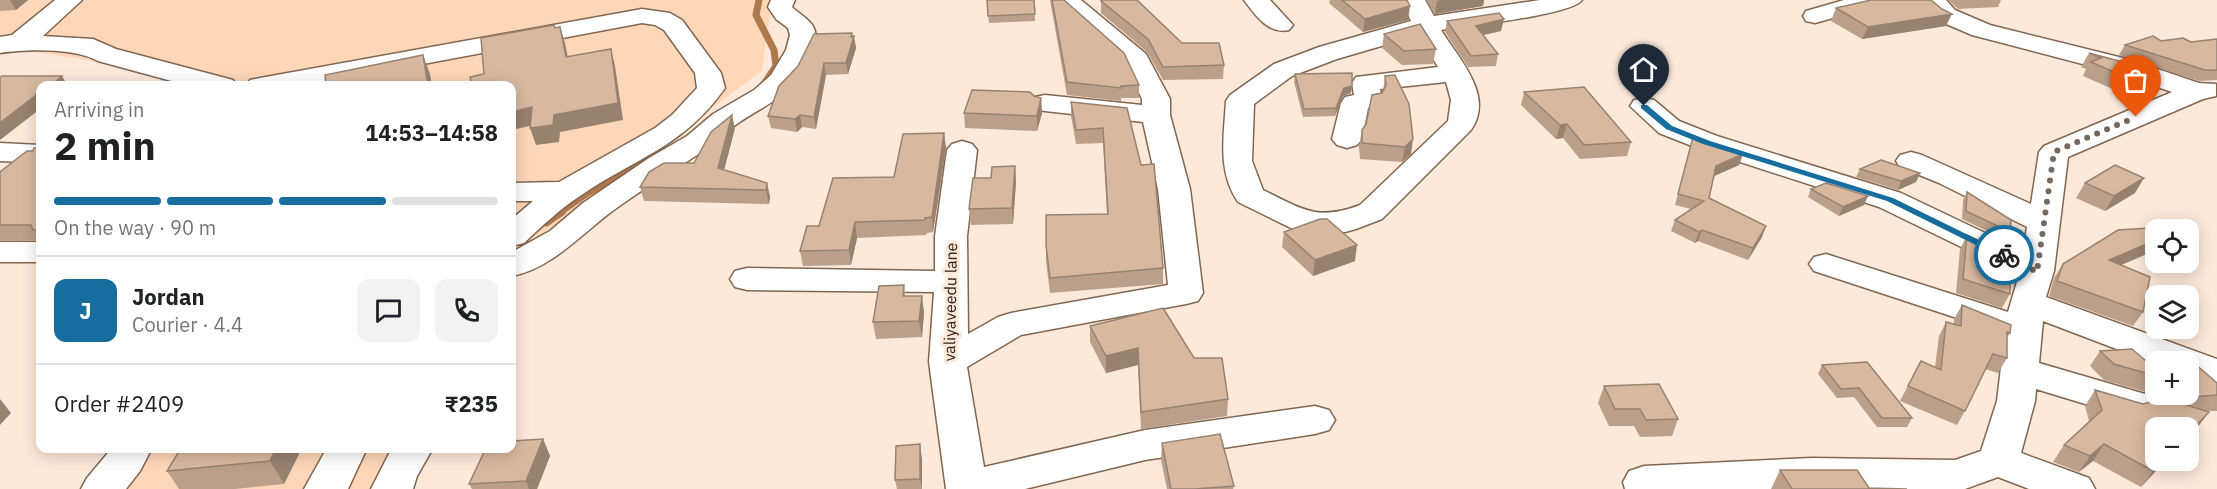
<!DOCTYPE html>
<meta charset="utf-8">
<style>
body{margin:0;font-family:"IBM Plex Sans",sans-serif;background:#f2f2f2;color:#202124;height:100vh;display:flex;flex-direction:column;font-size:22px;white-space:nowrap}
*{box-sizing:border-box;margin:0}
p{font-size:20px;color:#757577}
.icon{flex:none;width:33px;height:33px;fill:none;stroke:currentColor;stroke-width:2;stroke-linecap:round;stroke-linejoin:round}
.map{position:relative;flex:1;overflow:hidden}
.sheet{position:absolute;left:36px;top:81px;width:480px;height:372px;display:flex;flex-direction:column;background:#fff;border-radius:12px;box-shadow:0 3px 15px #0003}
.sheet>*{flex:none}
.tools{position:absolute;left:2145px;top:219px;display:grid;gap:12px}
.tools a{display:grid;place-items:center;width:54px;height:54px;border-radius:12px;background:#fff;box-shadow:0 3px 15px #0003;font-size:30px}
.pin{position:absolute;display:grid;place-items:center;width:51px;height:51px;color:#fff;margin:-62px -26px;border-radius:50% 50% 50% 0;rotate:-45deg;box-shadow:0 0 6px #0007}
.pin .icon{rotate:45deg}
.courier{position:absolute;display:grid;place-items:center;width:60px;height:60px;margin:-30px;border:4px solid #176d9d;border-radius:50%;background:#fff;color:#222;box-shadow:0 2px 8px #0007}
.overview em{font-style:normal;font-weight:800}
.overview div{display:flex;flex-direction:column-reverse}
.overview{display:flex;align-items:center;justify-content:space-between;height:102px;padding:0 18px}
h1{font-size:39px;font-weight:800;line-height:45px}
.bar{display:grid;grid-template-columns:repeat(4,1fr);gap:9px 6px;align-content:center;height:72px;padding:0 18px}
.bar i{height:8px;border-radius:4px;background:#e0e0e0}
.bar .current{background:#176d9d}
.bar p{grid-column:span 4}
.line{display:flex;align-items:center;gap:15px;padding:0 18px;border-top:2px solid #e0e0e0}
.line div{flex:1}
.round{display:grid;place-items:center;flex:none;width:63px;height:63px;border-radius:12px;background:#f2f2f2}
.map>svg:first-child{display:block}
.built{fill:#fed7b9}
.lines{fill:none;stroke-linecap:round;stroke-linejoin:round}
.stream-far1{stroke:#af784b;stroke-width:7}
.stream{stroke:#af784b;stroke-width:9}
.minor-casing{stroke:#826650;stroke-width:3}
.minor{fill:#fff;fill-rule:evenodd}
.wall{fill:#ba9f8a}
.shaded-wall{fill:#978270}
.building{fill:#d8b9a0;stroke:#978270;stroke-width:1.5}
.route{fill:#176d9d}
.done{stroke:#76685d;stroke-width:6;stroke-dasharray:0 10.8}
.labels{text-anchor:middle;stroke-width:6;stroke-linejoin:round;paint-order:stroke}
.street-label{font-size:16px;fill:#2e2219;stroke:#fce9da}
</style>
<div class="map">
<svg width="2217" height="489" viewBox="0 0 2217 489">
<rect width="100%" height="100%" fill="#fce9da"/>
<path class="built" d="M0,0H772L762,71L512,257V86L192,85L170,74L7,47L0,48Z
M115,449H390L379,489H94Z"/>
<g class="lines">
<path class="stream-far1" d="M759,0L756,15L774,50L776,66L762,87
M560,212L586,194L648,160"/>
<path class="stream" d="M546,222L562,211"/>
<defs>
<path id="minor" d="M55,0H82L43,36L93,39L116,49L233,80L236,86H190L98,61C75,48 26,49 0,53V37L12,35Z
M771,0H795L792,7C801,16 818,23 815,38C812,54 801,75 790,87C774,104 753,112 734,126C724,132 716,142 706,149C673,171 639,191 607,215C578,238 549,269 512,276V252L550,231L583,203L649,158L687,136L713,114L754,90L771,75L786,50L790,35L788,28L776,19L768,7Z
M1054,0H1081L1146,54L1170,99V115L1190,189L1203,293L1198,301L1186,304L1021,335L967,367L984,467L1145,430L1315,406L1329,410L1335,420L1329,430L1315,434L1145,460L1025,489H946L929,362L934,292L747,290L735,287L730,279L735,271L747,268L935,271V236L947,150L952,144L962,141L972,144L977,150L967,236L968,334L998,317L1011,313L1168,285L1158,189L1143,122L1045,111L1035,109L1031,103L1035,97L1045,95L1142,105V99L1126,64Z
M1244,0H1270L1293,25L1289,30C1269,35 1255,15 1244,0Z
M1401,0H1425L1434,16L1540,0H1582C1572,15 1465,26 1441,30C1459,59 1495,96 1471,130L1382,219L1356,229L1345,232L1306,233L1295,230L1238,202C1217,171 1224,136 1226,101L1230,95L1274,64L1319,47L1411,21ZM1419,35L1438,67L1356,77L1352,83L1354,95L1345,97L1341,103L1332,139L1337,145L1347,148L1357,145L1362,139L1368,108L1378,106L1382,100L1380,89L1446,82L1451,100L1448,121L1360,205C1316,222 1301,208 1263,190L1252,161L1254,104L1292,76L1337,59Z
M1844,0H1882L1879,5L1815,23L1806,21L1803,16L1806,11Z
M1921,0H1946L1955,10L1990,25L2131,60L2199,83L2216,84V96L2203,99L2068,157L2054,271L2046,297L2217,359V386L2188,376V362H2156V364L2043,321L2039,363L2145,394L2150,404L2145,414L2131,418L2036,389L2035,401L2021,453L2089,478L2095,489H2029L1998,477L1965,489H1625L1623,482L1629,471L1644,466L1812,458L1955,460L1981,451L1997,401L2005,334L1990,331L1960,319L1814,271L1809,264L1814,257L1826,254L2008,312L2019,275L1879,207L1697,148L1659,133L1630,106L1634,100L1644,98L1654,100L1679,121L1717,136L1901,193L2023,251L2027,227L1939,183L1900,167L1896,161L1900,155L1911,152L1922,155L2031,204L2039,152L2044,146L2172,92L2113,72L1972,35L1937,20Z
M642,9L670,13L682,20L721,73L725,88C684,147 635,158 580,196C560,209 541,227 524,243L512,246V219L533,201H512V183L559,182L655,128L672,115L697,88L695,73L664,30L655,25L642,23L306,86H247L250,80L260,78Z
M0,143L40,145V163L0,161Z
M0,242H40V262H0Z
M112,448H152L140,471L126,489H81L87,478Z
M327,448H367L348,489H304Z
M392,448H433L417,476L413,489H371Z"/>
</defs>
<use href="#minor" class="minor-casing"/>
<use href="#minor" class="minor"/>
</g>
<path class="wall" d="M0,0H28L16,10L0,11Z
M987,0H1034L1035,21L989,23Z
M1050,0H1064L1139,85V98H1121V101L1067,95Z
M1330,0H1407L1408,20L1363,32L1329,3Z
M1426,0H1484L1483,6L1435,14Z
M1948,0H2001L1998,7L1958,9Z
M1101,1L1224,65L1223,79L1163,80L1147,52L1101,13Z
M1836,8L1946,26L1862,39L1831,21Z
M1447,21L1501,31L1483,35L1498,54L1496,66L1468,67L1445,32Z
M1384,34L1436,49L1433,64L1402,65L1382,48Z
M853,36L856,48L848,74L826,75L816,129L802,127L797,132L771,128L768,116Z
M2217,39V80L2199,81L2119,55L2125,45L2161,41L2191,42Z
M2089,53L2149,69L2140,84L2117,91L2083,76L2086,69L2081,67Z
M1295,74L1351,93L1343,96L1335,116L1303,117L1294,82Z
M1385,76L1411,154L1402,162L1360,159L1359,146L1362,130L1366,124L1383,92Z
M1524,92L1631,142L1627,156L1580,159L1563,138L1556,139L1521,105Z
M1034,96L1041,98L1042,113L1037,131L965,128L964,113Z
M1071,102L1127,108L1163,268V284L1050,293L1046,261V245L1107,214L1103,143L1076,144L1071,116Z
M735,128L724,170L767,183L770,197L769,204L644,201L640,187L694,163Z
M944,133L946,148L933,232L927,233L926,235L857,238L851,265L803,266L800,251L894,177Z
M1693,137L1743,154L1739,165L1714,176L1709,198L1762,237L1748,260L1698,241L1695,243L1671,231L1675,220L1691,209L1675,205Z
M40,148V242L39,240H0V172Z
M1015,166L1016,182L1013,224L971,225L969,209L991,178Z
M1860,169L1920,173L1916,182L1898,190L1856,177Z
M2085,183L2135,193L2105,211L2076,198Z
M1811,189L1864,205L1839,216L1808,197Z
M1967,192L2010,232L2006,240L1962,219L1963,200Z
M2182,226V230H2156V250L2121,265L2150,277L2143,312L2133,326L2049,296L2054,278L2063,264L2118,230Z
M1284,232L1355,261L1313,276L1282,247Z
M1967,235L2012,273L2010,277V294L2002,308L1956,293L1960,249Z
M904,285L905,296L924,312L922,337L876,339L873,322Z
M1962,305L2010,333L2007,338V358L1998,373L1985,369L1965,411L1957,425L1900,401L1921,361L1935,367L1939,336L1946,322L1954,324V319Z
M1090,326L1194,358L1228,399L1227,416L1141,429L1138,365L1106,373L1090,342Z
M2100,351L2152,366H2156V394H2188L2217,383V411H2207L2197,428L2141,487L2093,461L2079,472L2053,462L2064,445L2089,421L2085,406L2095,390L2143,404L2151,402L2146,392L2104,380L2090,366Z
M1822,365L1912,418L1907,427H1877L1854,397L1837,398L1818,374Z
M1604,386L1678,419L1672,436L1640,437L1634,426H1609L1598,403Z
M543,439L550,456L537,489H472L469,484Z
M1162,443L1234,486L1233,489H1167L1161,460Z
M181,448H302L284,484L235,489H179L167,471Z
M922,459V489H897L895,480Z
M1780,470L1869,488L1907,489H1771Z"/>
<path class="shaded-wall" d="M10,0H28L16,10Z
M1441,0H1484L1483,6L1435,14L1437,1Z
M1410,6L1408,20L1363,32L1365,19Z
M1952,14L1946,26L1862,39L1868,27Z
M1504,19L1501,31L1474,37L1476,26Z
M560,27L565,43L571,73L566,57Z
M852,33L853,40L854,36L856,48L848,74L846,63Z
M611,49L615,66L623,120L560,132L559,142L536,145L530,128L554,115Z
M423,55L430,74L432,86H428Z
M824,63L826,75L816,129L814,117Z
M2149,69L2140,84L2117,91L2125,77Z
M62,76L68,86H50Z
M1352,86L1351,93L1343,96L1335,116L1336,108L1344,88Z
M40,92V109L0,140V123Z
M1041,98L1042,113L1037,131V116Z
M532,107L538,124L512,130V112Z
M732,115L735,128L721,182L718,168Z
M800,115L802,127L797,132L795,119Z
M1567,124L1563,138L1556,139L1560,125Z
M944,133L946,148L933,232L932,217Z
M1413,139L1411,154L1402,162L1405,147Z
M1743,154L1739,165L1712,177L1716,166Z
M1015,166L1016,182L1013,224L1012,208Z
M1920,173L1916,182L1898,190L1901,181Z
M2144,178L2135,193L2105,211L2114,196Z
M767,183L770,197L769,204L766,190Z
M1868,196L1864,205L1839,216L1843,207Z
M855,222L857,238L851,265L849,250Z
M1766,226L1762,237L1748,260L1753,248Z
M1702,230L1698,241L1695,243L1699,232Z
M2156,240V250L2100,274L2109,260Z
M1357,245L1355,261L1313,276L1315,260Z
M922,296L924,312L922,337L919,321Z
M1138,348V365L1106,373V356Z
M0,399L11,413L0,425Z
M2209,412L2197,428L2188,437V434Z
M543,439L550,456L537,489H529L526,481Z
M920,444L922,459V489L920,479Z
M2104,444L2093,461L2079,472L2090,456Z
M276,448H302L284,484L270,461Z
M2163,460H2166L2141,487L2153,471Z"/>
<path class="building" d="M987,0H1034L1035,14L988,16Z
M1052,0H1064L1124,53L1139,85L1121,86V88L1067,82Z
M1103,0H1137L1182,43H1219L1224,65L1163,67L1148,39L1101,1Z
M1342,0H1407L1410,6L1365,19Z
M1871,0H1931L1942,9L1952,14L1868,27L1836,8Z
M1499,13L1504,19L1476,26L1498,54L1471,56L1447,21Z
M1420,24L1436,49L1404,51L1384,34Z
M554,25L555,28L560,27L566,57L611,49L618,103L554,115L553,125L530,128L532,107L512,112V86H472L470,77L484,74L481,38Z
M852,33L851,37L854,36L846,63H824L814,117L800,115L795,119L768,116L779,86L798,66L814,34Z
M2153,36L2161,41L2183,38L2191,42L2217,39V70H2205L2125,45Z
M2089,53L2149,69L2125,77L2091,62L2101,58Z
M423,55L428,86H326L325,75Z
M1352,73V86L1344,88L1336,108L1304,109L1295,74Z
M1395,75L1409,104L1413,139L1405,147L1362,143V130L1366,124L1372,95L1382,93L1386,85L1385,76Z
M2,76H62L50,86H40V92L0,123V77Z
M1584,87L1631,142L1584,145L1567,124L1560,125L1524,92Z
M972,90L1030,92L1034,96L1041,98L1037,116L964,113Z
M1071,102L1127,108L1141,165L1154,164L1163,268L1050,278L1046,245V215L1108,214L1103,128L1076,130Z
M732,115L718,168L767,183L766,190L640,187L649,172L664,163H694L711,132Z
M944,133L932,217L925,218V220L855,222L849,250L800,251L807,226H819L833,178L894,177L903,134Z
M1693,137L1743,154L1716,166L1709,198L1766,226L1753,248L1702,230L1699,232L1675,220L1704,201L1678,194Z
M34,148H40V230H33L31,225H0V172L27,151H33Z
M1881,160L1920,173L1901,181L1860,169Z
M2115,165L2144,178L2114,196L2085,183Z
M1015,166L1012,208L969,209L973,178H991L992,167Z
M1826,183L1868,196L1843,207L1811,189Z
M1967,192L2011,220L2010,232L1966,211Z
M1320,219H1327L1357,245L1315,260L1284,232Z
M2182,226L2183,228L2180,230H2156V240L2109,260L2150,277L2143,312L2057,281L2063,264L2118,230Z
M1967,235L2013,257L2012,273H2010V294L1963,279Z
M904,285L903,296H922L919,321L873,322L879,286Z
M1962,305L2011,325L2010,333L2007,332V358L1993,354L1965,411L1908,386L1921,361L1941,370L1946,322L1961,326Z
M1163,308L1194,358H1222L1228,399L1141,412L1138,348L1106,356L1090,326Z
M2132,349L2152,366H2156V376L2114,364L2100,351Z
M1867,362L1912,418H1882L1859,388L1841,389L1822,365Z
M2194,363L2217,383V395L2167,399L2209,412L2188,434V428H2156V460H2163L2153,471L2104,444L2090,456L2064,445L2102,410L2095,390L2143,404L2157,400L2160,394H2188V364Z
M1659,384L1678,419L1646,420L1640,409H1615L1604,386Z
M1220,434L1234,486L1195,489H1171L1162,443Z
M543,439L526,481L469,484L486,448H512V441Z
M920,444V479L895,480L896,446Z
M181,448H276L270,461L167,471Z
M1780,470H1857L1869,488L1907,489H1792Z"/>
<path class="route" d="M1641,105H1647L1672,126L1710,141L1893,198L2009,255L2000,257L1887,201L1703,144L1666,129L1641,108Z"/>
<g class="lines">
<path class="done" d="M2004,255L2037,272L2054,152L2136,117"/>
</g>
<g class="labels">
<g class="street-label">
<text transform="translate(950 302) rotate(-89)" y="6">valiyaveedu lane</text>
</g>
</g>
</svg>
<div class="tools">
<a><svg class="icon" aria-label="locate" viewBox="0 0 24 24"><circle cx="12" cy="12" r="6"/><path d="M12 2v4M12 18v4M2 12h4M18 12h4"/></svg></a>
<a><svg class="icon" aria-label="layers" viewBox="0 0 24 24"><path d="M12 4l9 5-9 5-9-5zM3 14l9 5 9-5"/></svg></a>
<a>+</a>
<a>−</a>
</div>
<div class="pin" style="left:2136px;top:117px;background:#ea580c"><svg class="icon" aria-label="bag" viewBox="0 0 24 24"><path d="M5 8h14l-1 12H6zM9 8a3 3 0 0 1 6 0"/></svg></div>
<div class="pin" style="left:1644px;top:106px;background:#1f2937"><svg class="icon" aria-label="home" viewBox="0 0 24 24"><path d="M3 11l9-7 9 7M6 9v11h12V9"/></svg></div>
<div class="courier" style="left:2004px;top:255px"><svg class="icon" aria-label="bike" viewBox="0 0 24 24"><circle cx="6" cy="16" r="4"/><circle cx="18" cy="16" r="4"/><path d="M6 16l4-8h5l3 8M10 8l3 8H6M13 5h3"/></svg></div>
<section class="sheet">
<div class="overview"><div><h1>2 min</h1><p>Arriving in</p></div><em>14:53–14:58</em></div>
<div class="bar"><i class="current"></i><i class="current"></i><i class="current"></i><i></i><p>On the way · 90 m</p></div>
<div class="line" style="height:108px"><b class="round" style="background:#176d9d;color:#fff">J</b><div><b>Jordan</b><p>Courier · 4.4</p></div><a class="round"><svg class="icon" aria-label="chat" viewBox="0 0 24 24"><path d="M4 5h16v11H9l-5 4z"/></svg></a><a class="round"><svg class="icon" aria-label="phone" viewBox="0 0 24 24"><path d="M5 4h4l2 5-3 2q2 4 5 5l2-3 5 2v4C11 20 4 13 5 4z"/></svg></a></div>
<div class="line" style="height:78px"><div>Order #2409</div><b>₹235</b></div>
</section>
</div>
